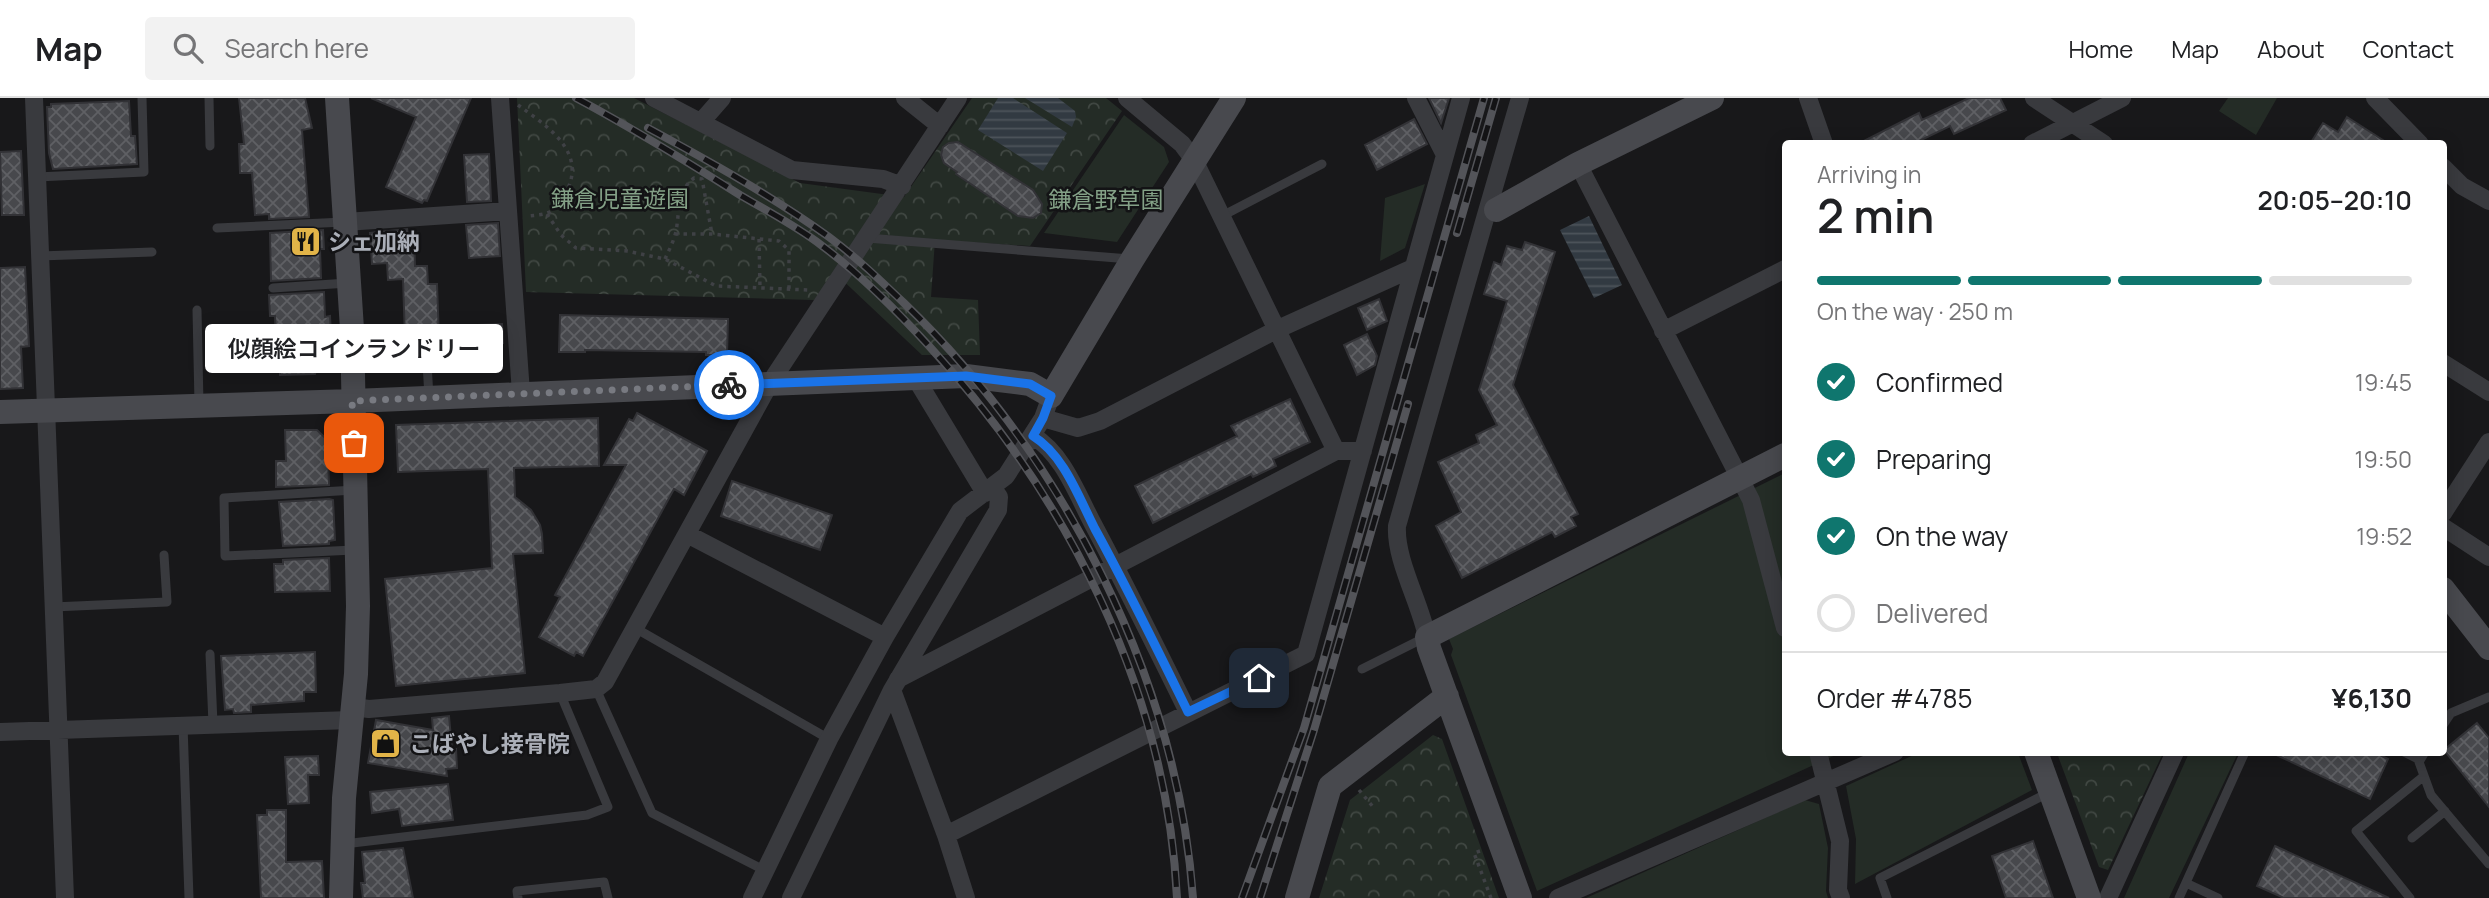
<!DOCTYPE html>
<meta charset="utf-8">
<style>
body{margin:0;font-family:Manrope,"Noto Sans JP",sans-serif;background:#f2f2f2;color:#202124;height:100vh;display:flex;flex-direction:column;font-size:26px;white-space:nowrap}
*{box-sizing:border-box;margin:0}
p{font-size:23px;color:#757577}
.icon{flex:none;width:38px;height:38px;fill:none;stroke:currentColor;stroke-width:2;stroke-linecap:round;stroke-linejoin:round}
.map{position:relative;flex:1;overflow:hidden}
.side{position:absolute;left:1782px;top:42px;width:665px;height:616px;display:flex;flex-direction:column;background:#fff;border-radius:7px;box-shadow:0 4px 18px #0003}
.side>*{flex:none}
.pin{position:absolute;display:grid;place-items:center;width:60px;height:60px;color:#fff;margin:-30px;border-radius:14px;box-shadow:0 4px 10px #0006}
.courier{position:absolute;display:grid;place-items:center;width:70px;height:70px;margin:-35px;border:5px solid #1a73e8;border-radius:50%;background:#fff;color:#222;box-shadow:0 2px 9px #0007}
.bubble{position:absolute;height:49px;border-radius:7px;background:#fff;box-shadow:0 4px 18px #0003;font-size:23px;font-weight:600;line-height:49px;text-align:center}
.overview em{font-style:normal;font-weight:600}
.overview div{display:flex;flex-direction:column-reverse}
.overview{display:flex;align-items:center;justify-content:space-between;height:119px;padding:0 35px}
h1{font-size:46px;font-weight:600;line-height:52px}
.bar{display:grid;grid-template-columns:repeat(4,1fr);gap:10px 7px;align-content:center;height:84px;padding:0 35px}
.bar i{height:9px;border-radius:5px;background:#e0e0e0}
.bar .on{background:#0f766e}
.bar p{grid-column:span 4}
.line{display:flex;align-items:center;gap:18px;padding:0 35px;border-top:2px solid #e0e0e0}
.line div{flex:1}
ol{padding:0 35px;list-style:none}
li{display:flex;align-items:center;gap:21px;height:77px}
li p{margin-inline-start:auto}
li .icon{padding:7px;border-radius:50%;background:#0f766e;color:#fff;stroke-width:4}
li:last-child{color:#757577}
li i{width:38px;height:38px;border:4px solid #e0e0e0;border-radius:50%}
header{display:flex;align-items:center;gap:42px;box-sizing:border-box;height:98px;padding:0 35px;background:#fff;border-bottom:2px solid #e0e0e0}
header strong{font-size:33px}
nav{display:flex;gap:38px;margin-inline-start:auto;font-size:24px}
.search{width:490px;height:63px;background:#f2f2f2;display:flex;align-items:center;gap:18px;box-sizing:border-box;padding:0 24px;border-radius:7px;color:#757577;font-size:26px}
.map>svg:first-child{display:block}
.green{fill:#242c26}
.forest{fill:url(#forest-crowns)}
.water{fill:url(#water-rules)}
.building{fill:url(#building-cross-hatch);stroke:#323236;stroke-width:2}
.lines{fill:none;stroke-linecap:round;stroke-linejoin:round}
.path{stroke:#3f4145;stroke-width:3.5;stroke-dasharray:3.5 5;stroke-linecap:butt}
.lane{stroke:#393a3e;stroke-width:9}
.street{stroke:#393a3e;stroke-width:18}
.secondary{stroke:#48494e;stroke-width:24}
.rail-casing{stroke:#535459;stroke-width:8}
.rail{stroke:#131315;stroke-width:5;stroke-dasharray:16;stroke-linecap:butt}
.done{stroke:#787a81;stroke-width:7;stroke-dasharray:0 12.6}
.route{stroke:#1a73e8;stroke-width:9}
.labels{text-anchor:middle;stroke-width:5;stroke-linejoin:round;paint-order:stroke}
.park-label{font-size:23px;fill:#84a187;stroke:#131315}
.poi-label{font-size:23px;font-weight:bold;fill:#abafb8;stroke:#131315;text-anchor:start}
</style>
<header>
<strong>Map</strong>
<div class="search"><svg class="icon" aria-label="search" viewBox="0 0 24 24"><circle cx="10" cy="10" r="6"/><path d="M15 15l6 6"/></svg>Search here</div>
<nav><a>Home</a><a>Map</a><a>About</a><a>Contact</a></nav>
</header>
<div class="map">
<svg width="2489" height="800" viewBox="0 0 2489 800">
<defs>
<pattern id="forest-crowns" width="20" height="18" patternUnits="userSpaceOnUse" patternTransform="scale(1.75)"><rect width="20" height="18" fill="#242c26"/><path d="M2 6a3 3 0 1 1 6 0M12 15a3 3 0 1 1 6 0" fill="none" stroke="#414843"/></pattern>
<pattern id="water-rules" width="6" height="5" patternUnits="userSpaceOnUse" patternTransform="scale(1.75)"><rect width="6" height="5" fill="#323a42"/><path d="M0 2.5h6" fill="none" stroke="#4d545b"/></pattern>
<pattern id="building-cross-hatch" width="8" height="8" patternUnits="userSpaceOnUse" patternTransform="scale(1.75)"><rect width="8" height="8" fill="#47484c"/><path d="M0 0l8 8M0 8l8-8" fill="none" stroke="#5f6064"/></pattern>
</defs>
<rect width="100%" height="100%" fill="#18181a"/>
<path class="green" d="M2228,0H2277L2256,37L2219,13Z
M1124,17L1164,49L1169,64L1117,144L1044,135Z
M1425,86L1405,150L1380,163L1385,100Z
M1785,375V654L1840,655L1537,793L1451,557L1453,551L1449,541Z
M2018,655L2032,692L1855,786L1856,741L1846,688L1918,655Z
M2189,655H2238L2169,800H2124Z
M1805,702L1819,706L1828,750L1826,793L1828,800H1586Z"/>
<path class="forest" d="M517,0H634L800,85L904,99L972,0H1106L1122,13L1030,148L935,142L931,199L978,202L980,257H922L835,175L814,202L526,194Z
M1433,637L1442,641L1499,800H1319L1350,702Z
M2057,655H2163L2108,772L2099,769Z"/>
<path class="water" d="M998,0H1013L1067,35L1043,73L978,32Z
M1025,0H1058L1075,13L1076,19L1072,29Z
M1589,118L1622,187L1594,200L1560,132Z"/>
<path class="building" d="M239,0H305L312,30L302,32L309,119L269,121V116L255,117L252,75H240L239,46H244Z
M371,0H471L427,103L424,102L422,105L386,89L416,19Z
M1429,0H1449L1441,25Z
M1969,0H2000L2006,12L1954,36L1950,28L1913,46H1858L1919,15L1922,22Z
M129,3L131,38H135L137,66L53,71L49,55L47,9H51V6Z
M2347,19L2389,46H2310L2323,25L2338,34Z
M1414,21L1427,46L1377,72L1365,47Z
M958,44L1033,92L1042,106L1041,115L1033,120L1018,118L956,76L957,74L944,65L941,57L943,49L949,45Z
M21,53L24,117H2L0,54Z
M489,56L491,103L467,104L464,57Z
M498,125L500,158L469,160L466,127Z
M407,131L408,140H414L415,168H427L428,186H437L439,240L405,241L403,181L388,182L387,165L372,166L370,135Z
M323,132L324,151H320L321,180L271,183L270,135Z
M1525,144L1555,154L1513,287L1578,416L1571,419L1576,428L1555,439L1552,434L1462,480L1436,428L1461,414L1438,364L1479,345L1476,337L1497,327L1479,292L1507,203L1484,196L1494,164L1501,167L1507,148L1522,152Z
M25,169L29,248L21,249L23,290L0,291V170Z
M324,194L325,219L330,218L331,236H326V264L318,266L315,276L280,277V243H276L275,218H270L269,197Z
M1379,201L1387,223L1367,232L1358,210Z
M560,217L728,221L727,257H706V254L585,252V254H559Z
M502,226L503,245H496L497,270L455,272L453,228Z
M1367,236L1377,258L1375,267L1357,277L1344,247Z
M1290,301L1310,344L1273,361L1276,368L1253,379L1251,376L1153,425L1135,388L1237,338L1231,328Z
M637,315L707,353L684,397L674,391L583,558L576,554L574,558L539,539L560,499L555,497L626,367H604L629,321L633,323Z
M598,320L599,368L514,370L515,399L531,412L540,427L542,436L543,455L513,456L525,575L396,588L385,481L492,470L488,371L398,374L396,327Z
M285,332H317L339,353L328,354L329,387L276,389V363H286Z
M732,383L832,417L820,452L721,418Z
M329,401L333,402L335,442L329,443V446L283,448L279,404Z
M329,460L330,493L275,494L274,466H283V462Z
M315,554L316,594H304V603L251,607V614L234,615L233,611L225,612L221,558Z
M449,618L452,651H456L457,670L446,671L447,678L368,665L376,622L433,632L432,620Z
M2477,625L2489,640V709L2444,652Z
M2270,654H2374L2388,661L2370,701Z
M318,658L319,677H308L309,705L288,706L285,659Z
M448,686L453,722L402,728L399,711L372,715L370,694Z
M267,712H286V764L322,763L324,800H261L257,717H267Z
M2033,743L2053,800H2006L1992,758Z
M2275,748L2389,800H2284L2257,788Z
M403,750L413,800H363L361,785H365L362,754Z"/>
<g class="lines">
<path class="path" d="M518,7C548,29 590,55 564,98C552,116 549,116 528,118
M547,116L561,137L576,150L627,153L665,161L716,188L809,192
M675,136H712L779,143L789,152V191
M759,141L760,190
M665,161C669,152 674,143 676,133C680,113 676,94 694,80L702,81L712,136
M1359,692L1374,710
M1480,753L1474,755L1491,800"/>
<path class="lane" d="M209,0L210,48
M37,79L144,74L142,0
M1222,118L1322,66
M217,130L344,124
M867,140L1130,161
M40,158L152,154
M273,190L348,185
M197,212L199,306
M427,265L429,299
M354,392L224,400L225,458L354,452
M53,509L167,504L164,457
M635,530L829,641
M210,556L213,626
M1362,571L1426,539
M596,591L652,715L764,772
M183,627L189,800
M2443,627L2451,615L2489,599
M2404,654L2420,662
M2425,654L2419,664L2431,697L2489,766
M2412,740L2445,713
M344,746L587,717L608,709L560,595
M2186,785L2218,800
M518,800L517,793L604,784L608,800
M1887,800L1880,780L2050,694
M2179,800L2245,654
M2410,800L2356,733L2424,678"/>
<path class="street" d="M34,0L65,800
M500,0L521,295
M654,0L792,72L883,81L902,88
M905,0L940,28
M1127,0L1182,46L1194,62L1336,353H1363
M1416,0L1445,57
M1808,0L1824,46
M2034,0L2104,46
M2375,0L2420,46
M701,24L722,0
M2032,46L2122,0
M1578,66L1751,402L1785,530
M2443,69L2462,88L2489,103
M1486,117L1520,0
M345,124L508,113
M1663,233L1785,171
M2443,265L2489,294
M915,279L985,395
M1043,320L1078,330L1100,323L1278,231L1413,170
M1033,338C1063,356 1077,396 1093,426C1126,488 1157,551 1188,614
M2443,415L2489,344
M2443,429L2489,459
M687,436L885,539
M1427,539C1420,504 1395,462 1397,428L1486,117L1496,112
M898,581L1336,353
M892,592L946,737L966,800
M353,609L369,611L560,595L596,591L605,584L770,285L958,0
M0,634L351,622
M1818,654L1840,743L1838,792L1841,800
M946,737L1306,556L1461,0
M752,800L829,641L885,539L960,413L1006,378L1043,320L1051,298
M791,800L892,592L998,412L999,399L992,389
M1558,800L1895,654
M2108,800L2175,654"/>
<path class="secondary" d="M337,0L352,231L358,508L356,576L344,700L341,800
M1496,112L1578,66L1712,0
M0,314L353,303L966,278L1030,286L1051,298L1132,162L1234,0
M2443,491L2489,550
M2036,654L2089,800
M1297,800L1330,688L1447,598
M1520,800L1429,550L1427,539L1785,357"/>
<defs>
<path id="rail" d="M576,0C632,30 686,63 740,97C767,113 796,128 821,147C860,176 896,212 929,248C1067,397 1167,594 1177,800
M648,30C709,63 772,98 829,139C856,159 880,182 904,205C1062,357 1177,579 1193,800
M1457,135L1496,0
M1242,800L1304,630L1484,0
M1260,800L1314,632L1408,306"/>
</defs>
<use href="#rail" class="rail-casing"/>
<use href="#rail" class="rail"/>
</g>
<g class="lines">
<path class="done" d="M354,345L352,303L729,287"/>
<path class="route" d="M729,287L966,278L1030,286L1051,298L1043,320L1033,338C1064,357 1079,400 1095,431C1128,491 1158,553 1188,614L1259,580"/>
</g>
<defs>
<symbol id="restaurant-square" viewBox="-11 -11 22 22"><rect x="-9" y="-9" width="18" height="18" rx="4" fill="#e2b448" stroke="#131315"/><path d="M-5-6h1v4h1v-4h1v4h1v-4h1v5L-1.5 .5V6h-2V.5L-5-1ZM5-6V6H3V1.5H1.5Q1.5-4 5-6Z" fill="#111"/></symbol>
<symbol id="shop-square" viewBox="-11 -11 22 22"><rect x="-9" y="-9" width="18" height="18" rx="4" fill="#e2b448" stroke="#131315"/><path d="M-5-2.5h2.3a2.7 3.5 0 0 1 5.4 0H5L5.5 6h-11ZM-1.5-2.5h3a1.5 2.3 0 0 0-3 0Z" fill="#111"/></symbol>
</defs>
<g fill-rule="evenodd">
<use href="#restaurant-square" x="288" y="126" width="35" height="35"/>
<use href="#shop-square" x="368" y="628" width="35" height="35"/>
</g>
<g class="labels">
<g class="park-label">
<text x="620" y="109">鎌倉児童遊園</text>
<text x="1106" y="110">鎌倉野草園</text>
</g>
<g class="poi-label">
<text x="328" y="152">シェ加納</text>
<text x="409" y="654">こばやし接骨院</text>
</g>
</g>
</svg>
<div class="pin" style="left:354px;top:345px;background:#ea580c"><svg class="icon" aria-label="bag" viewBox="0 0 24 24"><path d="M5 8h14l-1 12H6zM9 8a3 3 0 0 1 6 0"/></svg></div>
<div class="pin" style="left:1259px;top:580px;background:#1f2937"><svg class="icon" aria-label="home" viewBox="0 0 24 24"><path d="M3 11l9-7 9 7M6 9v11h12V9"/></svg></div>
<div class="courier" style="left:729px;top:287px"><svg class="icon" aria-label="bike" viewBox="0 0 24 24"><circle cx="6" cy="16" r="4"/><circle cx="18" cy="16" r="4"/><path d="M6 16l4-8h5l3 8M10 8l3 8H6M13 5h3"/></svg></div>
<div class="bubble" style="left:205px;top:226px;width:298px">似顔絵コインランドリー</div>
<section class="side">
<div class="overview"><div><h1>2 min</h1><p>Arriving in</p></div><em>20:05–20:10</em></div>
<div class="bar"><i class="on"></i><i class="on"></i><i class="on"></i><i></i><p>On the way · 250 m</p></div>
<ol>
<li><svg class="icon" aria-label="check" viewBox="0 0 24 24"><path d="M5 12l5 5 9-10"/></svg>Confirmed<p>19:45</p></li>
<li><svg class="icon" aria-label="check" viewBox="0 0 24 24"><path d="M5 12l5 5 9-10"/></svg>Preparing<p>19:50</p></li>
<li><svg class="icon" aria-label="check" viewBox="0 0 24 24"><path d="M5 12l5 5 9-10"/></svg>On the way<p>19:52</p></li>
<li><i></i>Delivered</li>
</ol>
<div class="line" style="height:91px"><div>Order #4785</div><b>¥6,130</b></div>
</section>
</div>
